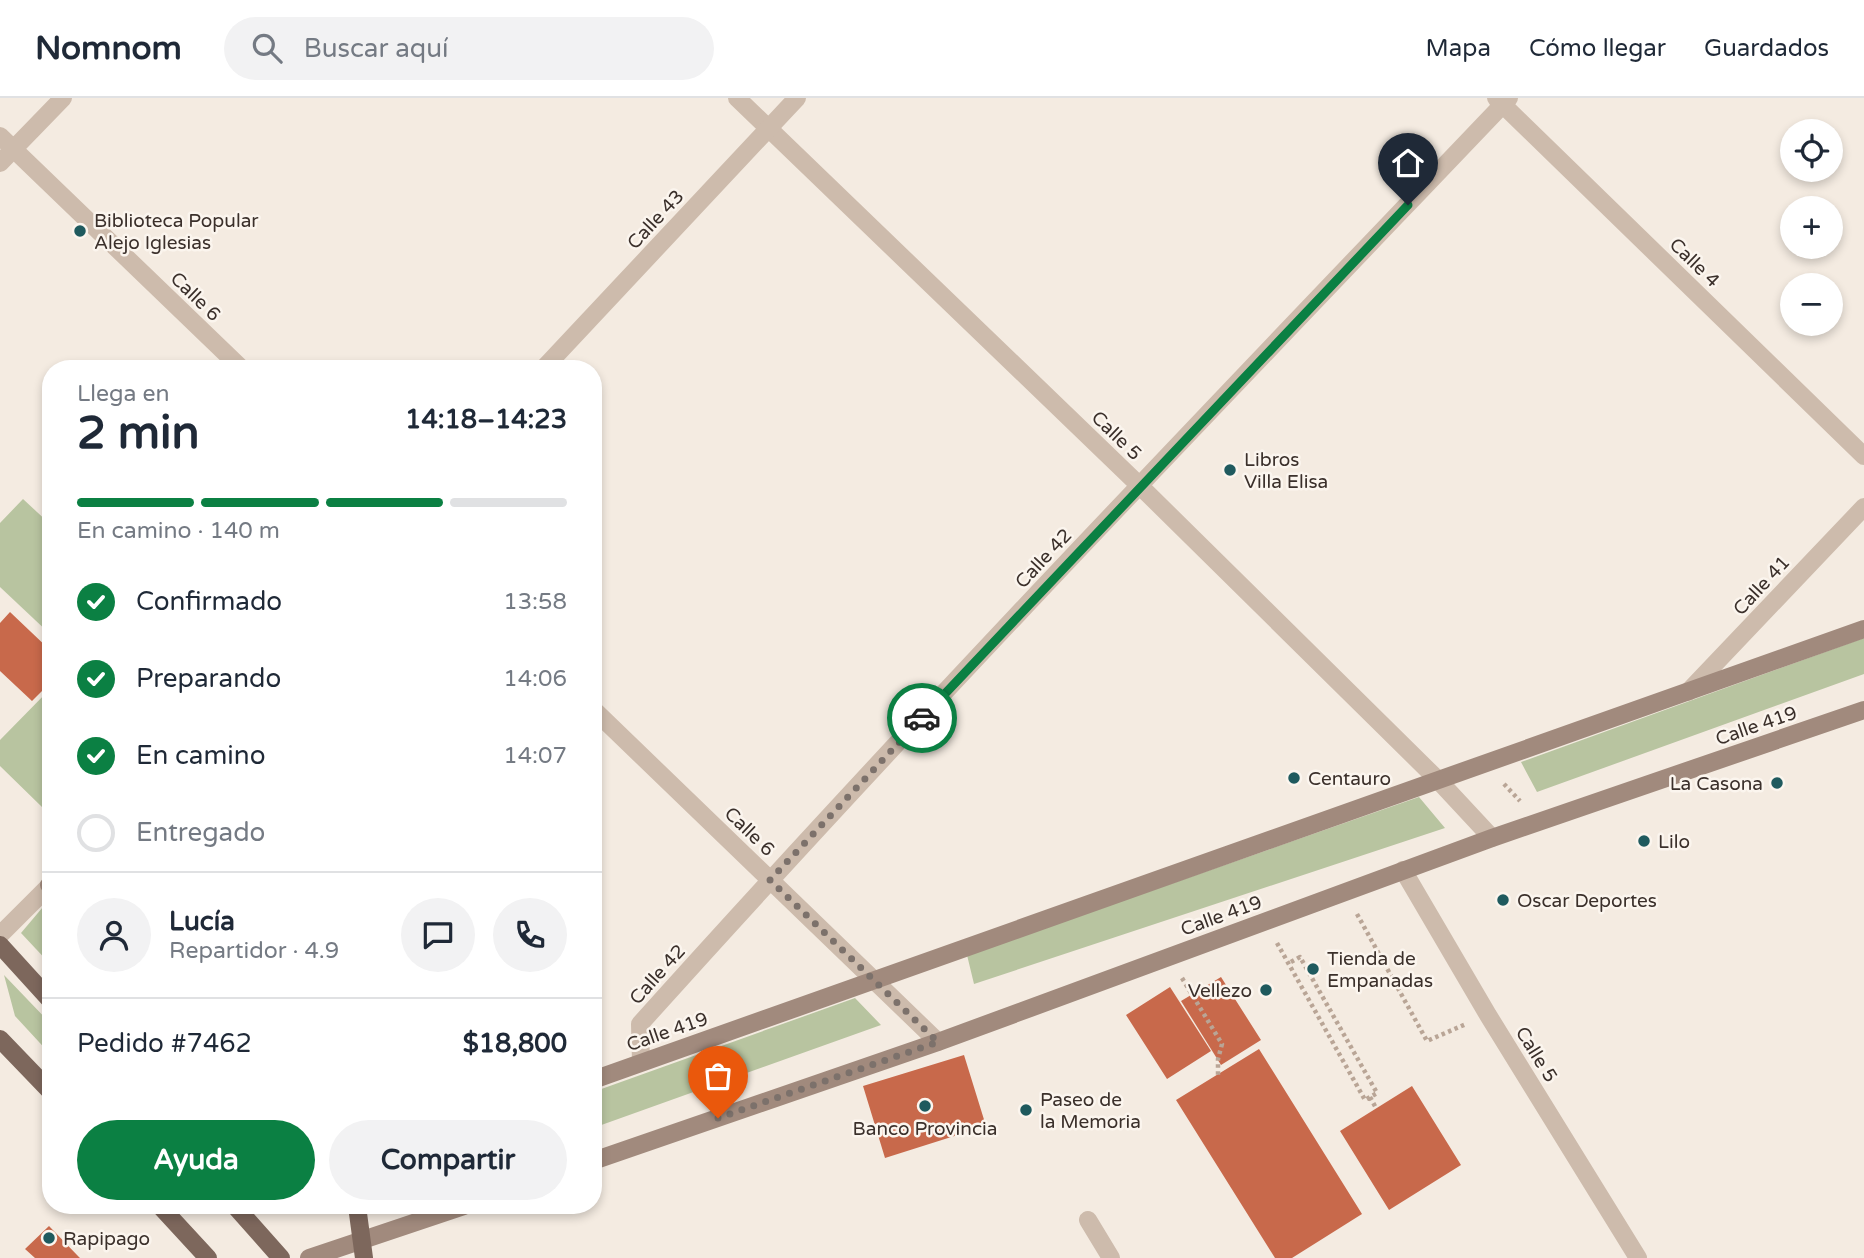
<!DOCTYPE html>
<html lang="es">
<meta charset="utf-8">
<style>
body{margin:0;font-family:"Varela Round",sans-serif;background:#f2f2f3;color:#1f2937;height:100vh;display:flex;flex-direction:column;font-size:26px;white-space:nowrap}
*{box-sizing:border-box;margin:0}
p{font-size:23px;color:#747a83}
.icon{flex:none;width:38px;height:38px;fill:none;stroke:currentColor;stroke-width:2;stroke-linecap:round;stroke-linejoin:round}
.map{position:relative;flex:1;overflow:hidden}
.details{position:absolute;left:42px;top:262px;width:560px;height:854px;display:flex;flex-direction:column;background:#fff;border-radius:28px;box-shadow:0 4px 10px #0003}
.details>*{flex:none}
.fabs{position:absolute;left:1780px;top:21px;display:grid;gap:14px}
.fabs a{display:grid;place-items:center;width:63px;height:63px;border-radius:50%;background:#fff;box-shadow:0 4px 10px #0003;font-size:35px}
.pin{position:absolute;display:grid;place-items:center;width:60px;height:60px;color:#fff;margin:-72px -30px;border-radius:50% 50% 50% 0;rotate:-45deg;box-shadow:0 0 7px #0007}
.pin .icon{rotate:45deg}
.courier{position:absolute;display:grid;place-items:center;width:70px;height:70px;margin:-35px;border:5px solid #0b8043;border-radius:50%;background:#fff;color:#222;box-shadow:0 2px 9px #0007}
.overview em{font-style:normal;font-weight:700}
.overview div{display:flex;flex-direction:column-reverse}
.overview{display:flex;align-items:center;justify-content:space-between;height:119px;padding:0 35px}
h1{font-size:46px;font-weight:700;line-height:52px}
.bar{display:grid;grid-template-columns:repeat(4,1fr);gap:10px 7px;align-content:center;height:84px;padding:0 35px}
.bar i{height:9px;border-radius:5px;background:#e0e1e3}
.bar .active{background:#0b8043}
.bar p{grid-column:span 4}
.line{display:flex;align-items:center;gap:18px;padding:0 35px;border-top:2px solid #e0e1e3}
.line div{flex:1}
.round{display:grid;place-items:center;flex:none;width:74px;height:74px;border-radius:37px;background:#f2f2f3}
ol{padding:0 35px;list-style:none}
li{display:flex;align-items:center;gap:21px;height:77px}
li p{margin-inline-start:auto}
li .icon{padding:7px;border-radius:50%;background:#0b8043;color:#fff;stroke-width:4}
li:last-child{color:#747a83}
li i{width:38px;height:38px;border:4px solid #e0e1e3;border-radius:50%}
.button{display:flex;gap:14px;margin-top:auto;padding:14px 35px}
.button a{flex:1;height:80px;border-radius:42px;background:#0b8043;color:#fff;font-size:28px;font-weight:700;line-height:80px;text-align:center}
.button a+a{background:#f2f2f3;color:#1f2937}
header{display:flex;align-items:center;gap:42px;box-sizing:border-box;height:98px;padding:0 35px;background:#fff;border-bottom:2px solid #e0e1e3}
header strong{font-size:33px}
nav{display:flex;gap:38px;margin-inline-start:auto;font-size:24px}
.search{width:490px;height:63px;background:#f2f2f3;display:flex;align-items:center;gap:18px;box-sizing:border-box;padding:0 24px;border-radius:38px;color:#747a83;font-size:26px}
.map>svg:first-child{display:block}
.green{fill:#b8c4a0}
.building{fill:#c8694b}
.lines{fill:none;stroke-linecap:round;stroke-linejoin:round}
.path{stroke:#b9a596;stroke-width:4.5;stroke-dasharray:3.5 3.5;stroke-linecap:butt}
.service{stroke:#cdbbac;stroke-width:18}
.minor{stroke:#cdbbac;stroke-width:18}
.tertiary{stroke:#cdbbac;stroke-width:18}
.secondary{stroke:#a18a7d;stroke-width:18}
.primary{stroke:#7d675c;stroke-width:18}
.done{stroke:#7c716b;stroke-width:7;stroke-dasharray:0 12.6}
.route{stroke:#0b8043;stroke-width:9}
.poi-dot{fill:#1f5a5e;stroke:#fbf5ee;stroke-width:2.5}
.labels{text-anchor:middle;stroke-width:5;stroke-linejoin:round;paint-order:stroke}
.street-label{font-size:19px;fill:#3b302b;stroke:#fbf5ee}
.poi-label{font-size:19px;fill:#3b302b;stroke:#fbf5ee;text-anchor:start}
</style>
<header>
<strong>Nomnom</strong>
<div class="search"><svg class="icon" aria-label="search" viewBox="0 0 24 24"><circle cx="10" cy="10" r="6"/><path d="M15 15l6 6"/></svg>Buscar aquí</div>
<nav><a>Mapa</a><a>Cómo llegar</a><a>Guardados</a></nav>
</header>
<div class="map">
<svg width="1864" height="1160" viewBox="0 0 1864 1160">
<rect width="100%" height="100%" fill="#f4ebe1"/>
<path class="green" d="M23,401L51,427V537L0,489V425Z
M1864,540V576L1537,694L1521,664Z
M51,590V700L42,709L0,668V642Z
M1419,699L1445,730L974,886L967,857Z
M48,803L51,806V867L21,835Z
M4,877L51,926V957L15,918Z
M855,900L881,927L593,1030V994Z"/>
<path class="building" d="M10,514L51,553V584L32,603L0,573V525Z
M1221,879L1261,942L1221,967L1181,903Z
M1170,889L1211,953L1167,981L1126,917Z
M1259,951L1362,1116L1292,1160H1275L1176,1002Z
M964,957L986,1028L885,1060L863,988Z
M1412,988L1461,1067L1389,1112L1340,1033Z
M49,1128L77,1157L80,1160H35L25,1151Z"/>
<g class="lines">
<path class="path" d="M1504,686L1520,703
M1357,816L1427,943L1466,926
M1277,845L1365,1002L1377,995L1300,859L1289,865
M1182,880L1222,946L1218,961V977
M1370,999L1376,1010"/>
<path class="service" d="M1088,1122L1111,1160"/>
<path class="minor" d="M737,0L1140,388L1438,682L1492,740
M1496,0L1864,358
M0,38L242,271
M0,65L63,0
M1688,594L1864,409
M593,611L938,944
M1403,772L1488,917L1638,1160
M641,964L640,926C923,611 1217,306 1509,0"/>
<path class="tertiary" d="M543,271L797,0
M0,837L51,786"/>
<path class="secondary" d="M49,787L51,789
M593,982L1864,531
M593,1063L938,944L1492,740L1864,612
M309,1160L464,1108"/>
<path class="primary" d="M0,847L51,903
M0,941L51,994
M160,1108L208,1160
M235,1108L281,1160
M357,1108L364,1160"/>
</g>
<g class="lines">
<path class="done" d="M718,1020L938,944L770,782L922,620"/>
<path class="route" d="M922,620L1408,107"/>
</g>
<g class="poi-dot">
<circle cx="80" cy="133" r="7"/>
<circle cx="1230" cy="372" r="7"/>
<circle cx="1294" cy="680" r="7"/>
<circle cx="1777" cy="685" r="7"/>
<circle cx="1644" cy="743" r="7"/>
<circle cx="1503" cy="802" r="7"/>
<circle cx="1313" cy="871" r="7"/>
<circle cx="1266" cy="892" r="7"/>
<circle cx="925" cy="1008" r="7"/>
<circle cx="1026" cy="1012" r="7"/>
<circle cx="49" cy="1140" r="7"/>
</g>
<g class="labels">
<g class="street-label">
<text transform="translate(655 121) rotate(-47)" y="7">Calle 43</text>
<text transform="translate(1695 164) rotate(44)" y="7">Calle 4</text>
<text transform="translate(196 198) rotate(44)" y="7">Calle 6</text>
<text transform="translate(1117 337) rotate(44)" y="7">Calle 5</text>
<text transform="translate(1043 460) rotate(-47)" y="7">Calle 42</text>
<text transform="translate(1761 487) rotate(-47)" y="7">Calle 41</text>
<text transform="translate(1756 627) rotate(-19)" y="7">Calle 419</text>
<text transform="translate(750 733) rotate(44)" y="7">Calle 6</text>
<text transform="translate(1221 817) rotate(-20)" y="7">Calle 419</text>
<text transform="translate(657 876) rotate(-48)" y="7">Calle 42</text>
<text transform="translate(667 933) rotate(-19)" y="7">Calle 419</text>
<text transform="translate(1537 956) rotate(58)" y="7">Calle 5</text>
</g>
<g class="poi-label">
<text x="94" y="129">Biblioteca Popular<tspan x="94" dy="22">Alejo Iglesias</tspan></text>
<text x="1244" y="368">Libros<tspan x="1244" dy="22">Villa Elisa</tspan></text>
<text x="1308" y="687">Centauro</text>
<text x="1763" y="692" text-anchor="end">La Casona</text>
<text x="1658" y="750">Lilo</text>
<text x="1517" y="809">Oscar Deportes</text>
<text x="1327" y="867">Tienda de<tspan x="1327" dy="22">Empanadas</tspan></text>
<text x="1252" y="899" text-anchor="end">Vellezo</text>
<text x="1040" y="1008">Paseo de<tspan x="1040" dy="22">la Memoria</tspan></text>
<text x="925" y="1037" text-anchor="middle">Banco Provincia</text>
<text x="63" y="1147">Rapipago</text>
</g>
</g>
</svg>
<div class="fabs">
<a><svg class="icon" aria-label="locate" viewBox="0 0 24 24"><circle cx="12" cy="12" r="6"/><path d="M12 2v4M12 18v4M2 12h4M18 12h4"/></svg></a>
<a>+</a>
<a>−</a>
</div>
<div class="pin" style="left:718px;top:1020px;background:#ea580c"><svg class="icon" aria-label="bag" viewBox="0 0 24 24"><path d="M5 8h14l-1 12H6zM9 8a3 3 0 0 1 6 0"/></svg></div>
<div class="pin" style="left:1408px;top:107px;background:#1f2937"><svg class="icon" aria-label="home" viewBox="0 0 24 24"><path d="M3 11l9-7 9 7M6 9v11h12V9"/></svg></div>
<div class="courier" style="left:922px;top:620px"><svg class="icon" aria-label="car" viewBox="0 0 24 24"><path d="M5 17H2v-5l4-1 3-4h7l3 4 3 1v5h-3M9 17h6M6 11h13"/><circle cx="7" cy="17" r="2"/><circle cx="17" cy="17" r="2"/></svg></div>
<section class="details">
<div class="overview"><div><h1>2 min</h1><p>Llega en</p></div><em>14:18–14:23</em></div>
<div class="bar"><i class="active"></i><i class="active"></i><i class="active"></i><i></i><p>En camino · 140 m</p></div>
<ol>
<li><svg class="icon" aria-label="check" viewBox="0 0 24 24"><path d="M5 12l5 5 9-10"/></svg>Confirmado<p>13:58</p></li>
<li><svg class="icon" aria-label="check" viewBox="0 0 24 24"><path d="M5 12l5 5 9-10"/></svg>Preparando<p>14:06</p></li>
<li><svg class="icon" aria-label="check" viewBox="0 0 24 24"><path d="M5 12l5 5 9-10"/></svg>En camino<p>14:07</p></li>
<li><i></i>Entregado</li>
</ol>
<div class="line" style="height:126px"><a class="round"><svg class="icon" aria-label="person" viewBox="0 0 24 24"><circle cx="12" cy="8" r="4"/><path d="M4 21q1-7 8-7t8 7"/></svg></a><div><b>Lucía</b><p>Repartidor · 4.9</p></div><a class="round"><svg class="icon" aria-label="chat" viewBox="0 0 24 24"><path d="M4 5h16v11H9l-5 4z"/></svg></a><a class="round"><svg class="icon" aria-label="phone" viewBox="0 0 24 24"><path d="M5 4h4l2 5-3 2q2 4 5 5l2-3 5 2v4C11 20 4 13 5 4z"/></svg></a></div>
<div class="line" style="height:91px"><div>Pedido #7462</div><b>$18,800</b></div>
<div class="button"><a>Ayuda</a><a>Compartir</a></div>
</section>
</div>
